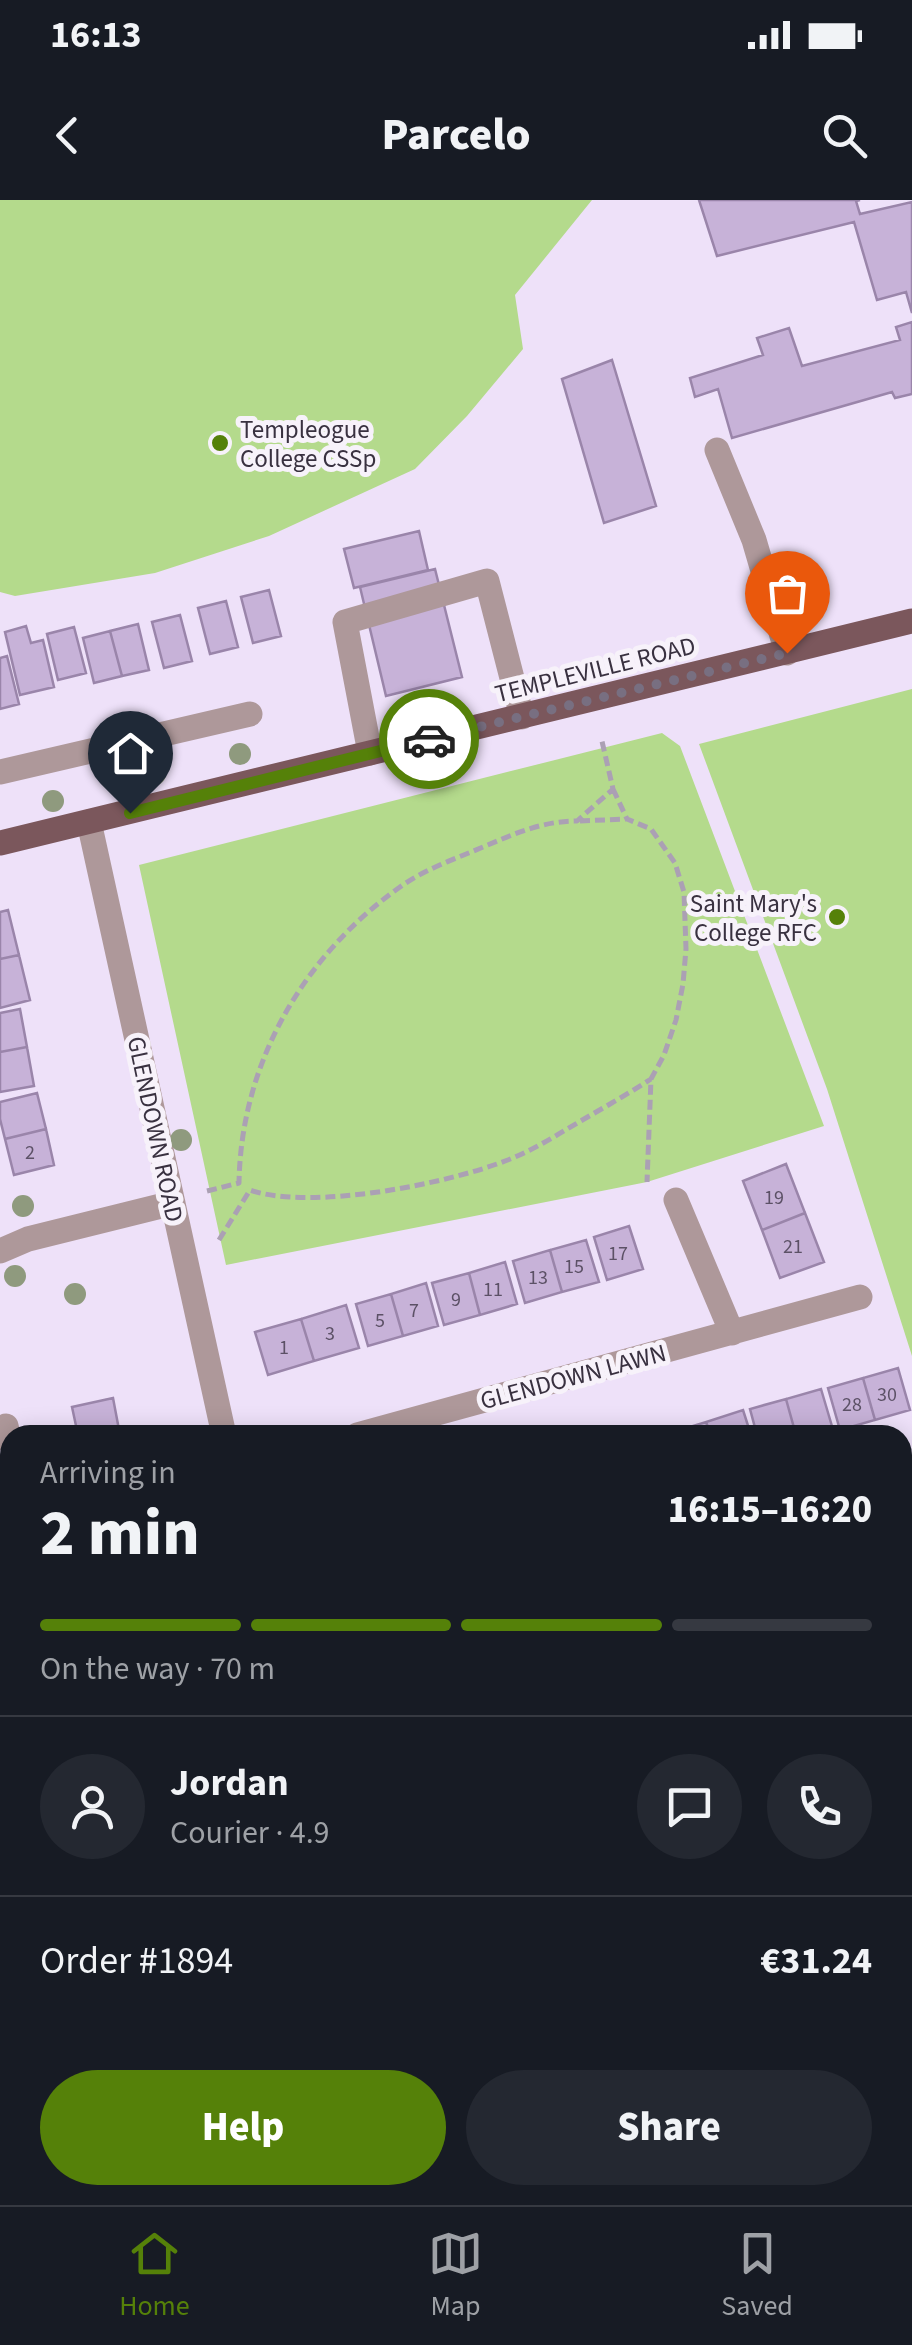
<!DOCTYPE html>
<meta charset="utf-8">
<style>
body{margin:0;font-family:"Source Sans 3",sans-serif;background:#242831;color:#f1f3f6;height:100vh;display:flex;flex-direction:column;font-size:38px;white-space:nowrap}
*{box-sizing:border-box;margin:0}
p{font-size:32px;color:#9ea1a6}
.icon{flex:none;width:55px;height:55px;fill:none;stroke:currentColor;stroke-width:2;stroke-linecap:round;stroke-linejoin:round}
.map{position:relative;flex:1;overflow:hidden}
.panel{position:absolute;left:0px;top:1225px;width:912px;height:780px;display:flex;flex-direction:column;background:#171b24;border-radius:30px 30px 0 0;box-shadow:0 5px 25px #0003}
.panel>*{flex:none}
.pin{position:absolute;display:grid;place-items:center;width:85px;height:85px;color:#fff;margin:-102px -42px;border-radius:50% 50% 50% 0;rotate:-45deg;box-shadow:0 0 10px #0007}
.pin .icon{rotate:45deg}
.courier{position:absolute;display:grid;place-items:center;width:100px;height:100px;margin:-50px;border:8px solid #558109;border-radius:50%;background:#fff;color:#222;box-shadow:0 2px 12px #0007}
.overview em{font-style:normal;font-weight:800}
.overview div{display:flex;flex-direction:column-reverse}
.overview{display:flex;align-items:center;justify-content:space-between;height:170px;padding:0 40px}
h1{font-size:65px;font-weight:800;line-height:75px}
.bar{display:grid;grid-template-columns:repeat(4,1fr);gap:15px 10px;align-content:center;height:120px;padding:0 40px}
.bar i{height:12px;border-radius:8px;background:#363941}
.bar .active{background:#558109}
.bar p{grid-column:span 4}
.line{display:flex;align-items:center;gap:25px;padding:0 40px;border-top:2px solid #363941}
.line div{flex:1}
.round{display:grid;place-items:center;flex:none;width:105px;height:105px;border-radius:52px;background:#242831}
.primary-button{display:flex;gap:20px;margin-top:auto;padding:20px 40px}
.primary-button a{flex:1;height:115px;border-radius:60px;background:#558109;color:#fff;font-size:40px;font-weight:800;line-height:115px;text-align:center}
.primary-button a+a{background:#242831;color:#f1f3f6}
.status{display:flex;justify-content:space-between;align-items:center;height:70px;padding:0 50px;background:#171b24;direction:ltr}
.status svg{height:28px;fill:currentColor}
header{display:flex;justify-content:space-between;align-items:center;height:130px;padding:0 40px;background:#171b24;font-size:45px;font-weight:800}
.tabs{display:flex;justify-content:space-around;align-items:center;height:140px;border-top:2px solid #363941;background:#171b24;font-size:28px;color:#9ea1a6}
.tabs a{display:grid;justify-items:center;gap:5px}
.tabs .active{color:#558109}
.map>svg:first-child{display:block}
.green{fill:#b4da8c}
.building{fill:#c7b2d8;stroke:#9a85aa;stroke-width:2.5}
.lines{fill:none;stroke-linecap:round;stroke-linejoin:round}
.path{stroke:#aba0b4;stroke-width:5;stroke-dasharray:10 5;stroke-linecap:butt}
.minor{stroke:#ae989a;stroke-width:25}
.major{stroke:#7b575c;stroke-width:25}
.tree{fill:#8f9a7e}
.done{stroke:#786f81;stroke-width:10;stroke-dasharray:0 18}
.route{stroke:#558109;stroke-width:12}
.poi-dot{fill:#558109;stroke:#f7f2fa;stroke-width:4}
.labels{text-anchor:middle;stroke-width:10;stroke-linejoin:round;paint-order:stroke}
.number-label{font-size:20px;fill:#5c5166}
.poi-label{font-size:25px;fill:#393140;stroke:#f7f2fa;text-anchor:start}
.street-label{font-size:25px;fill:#393140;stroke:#f7f2fa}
</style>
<div class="status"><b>16:13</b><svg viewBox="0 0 49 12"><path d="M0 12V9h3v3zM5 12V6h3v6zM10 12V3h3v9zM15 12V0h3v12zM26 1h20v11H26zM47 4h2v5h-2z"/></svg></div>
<header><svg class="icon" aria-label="back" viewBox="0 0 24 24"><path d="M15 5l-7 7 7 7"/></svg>Parcelo<svg class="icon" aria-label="search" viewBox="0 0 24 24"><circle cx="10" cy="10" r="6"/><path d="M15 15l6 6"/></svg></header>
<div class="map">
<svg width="912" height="2005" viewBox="0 0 912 2005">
<rect width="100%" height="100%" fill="#eee1f9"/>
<path class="green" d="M0,0H592L515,95L523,149L467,216L415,269L269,336L155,373L15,396L0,392Z
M912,489V1156L827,889L699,544Z
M662,533L680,546L824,926L647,982L226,1065L139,665Z
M912,1277V1472L903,1475L902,1279Z
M15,1995H100L102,2005H0V1998Z"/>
<path class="building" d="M699,0H860L856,1L860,14L912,2V113L906,92L877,100L854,22L717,56Z
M912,122V194L895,198L892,192L732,238L718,189L695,197L690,178L763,155L757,138L789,128L802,166L900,140L896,127Z
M612,160L656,306L604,323L562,179Z
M419,331L428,370L354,388L344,349Z
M435,369L462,477L386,496L360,387Z
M269,390L281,436L253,443L241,397Z
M226,401L238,447L210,454L198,408Z
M180,415L192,461L164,468L152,422Z
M138,424L149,470L122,476L110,431Z
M26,426L31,443L43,440L54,487L20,495L5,432Z
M74,427L86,473L58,480L47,434Z
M110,431L122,476L94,483L83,438Z
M7,456L19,504L0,509V458Z
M8,710L19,755L0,759V712Z
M19,755L30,800L0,808V759Z
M20,809L27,847L0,852V813Z
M27,847L34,886L0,892V852Z
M37,893L46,929L5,939L0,919V902Z
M46,929L54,965L14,975L5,939Z
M786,964L805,1013L762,1030L743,981Z
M805,1013L824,1062L780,1078L762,1030Z
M629,1026L643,1069L607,1080L594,1037Z
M586,1040L599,1082L562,1092L550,1050Z
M550,1050L562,1092L525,1103L513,1061Z
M505,1062L517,1104L480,1115L469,1073Z
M469,1073L480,1115L444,1125L432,1083Z
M426,1083L438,1126L403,1136L391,1094Z
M391,1094L403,1136L368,1146L356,1104Z
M346,1105L359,1148L314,1161L301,1119Z
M301,1119L314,1161L268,1175L255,1132Z
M898,1168L910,1210L875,1220L863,1178Z
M863,1178L875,1220L840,1230L828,1188Z
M821,1189L834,1233L796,1235L786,1199Z
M113,1198L120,1235H78L72,1207Z
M786,1199L796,1235H757L750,1209Z
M743,1210L751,1235H711L706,1222Z
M706,1222L711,1235H671L670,1233Z
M7,1563L10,1577V1601L0,1603V1565Z
M10,1601V1639L0,1641V1603Z
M911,1609L912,1651L902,1655V1612Z
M10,1646V1685L0,1687V1649Z
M912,1665V1708L902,1688V1669Z
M10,1685V1724L3,1725L0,1714V1687Z
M154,1995H188L190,2005H156Z
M154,1995L156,2005H123L122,2002Z
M194,1995H228L231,2005H197Z
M228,1995H262L264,2005H231Z
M267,1995H310L312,2005H269Z
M315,1995H347L349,2005H317Z
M855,1995H898L903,2005H860Z"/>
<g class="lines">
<path class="path" d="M613,589L627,619L651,629L675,663L684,692L686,749L683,784L676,820L664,855L651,879L647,982
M580,621L627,619
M207,991L239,983C241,863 303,756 400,687C425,669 455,659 483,647C514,634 542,621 577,621L613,589L601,537
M219,1040L250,990C310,1011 446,984 505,961C532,951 555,936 579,922C603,908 628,894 651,879
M902,1463L912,1461"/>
<path class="minor" d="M717,250L754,340L787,453
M370,553L345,422L487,381L522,517
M0,572L250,514
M89,622L224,1235
M676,1000L732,1133
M0,1051L28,1039L173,1003
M6,1226L10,1242
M357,1235L860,1097
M902,1841L912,1861
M0,1960L10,1958
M398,1995L400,2005"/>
<path class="major" d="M0,643L912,421"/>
</g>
<g class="tree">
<circle cx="240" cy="554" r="11"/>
<circle cx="155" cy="574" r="11"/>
<circle cx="53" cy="601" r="11"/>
<circle cx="181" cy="940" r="11"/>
<circle cx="23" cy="1006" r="11"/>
<circle cx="15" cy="1076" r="11"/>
<circle cx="75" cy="1094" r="11"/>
</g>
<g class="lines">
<path class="done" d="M429,539L787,453"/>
<path class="route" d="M130,613L429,539"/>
</g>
<g class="poi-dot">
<circle cx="220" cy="243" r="10"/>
<circle cx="837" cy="717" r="10"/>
</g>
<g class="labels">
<g class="number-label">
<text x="30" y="959">2</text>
<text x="774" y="1004">19</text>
<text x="793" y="1053">21</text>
<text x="618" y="1060">17</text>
<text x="574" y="1073">15</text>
<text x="538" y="1084">13</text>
<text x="493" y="1096">11</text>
<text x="456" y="1106">9</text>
<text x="414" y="1117">7</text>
<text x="380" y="1127">5</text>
<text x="330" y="1140">3</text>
<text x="284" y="1154">1</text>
<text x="887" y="1201">30</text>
<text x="852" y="1211">28</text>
</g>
<g class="poi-label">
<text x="240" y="238">Templeogue<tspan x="240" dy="29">College CSSp</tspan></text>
<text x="817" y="712" text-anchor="end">Saint Mary's<tspan x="817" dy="29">College RFC</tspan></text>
</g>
<g class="street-label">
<text transform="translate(595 469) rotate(-14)" y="9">TEMPLEVILLE ROAD</text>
<text transform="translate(156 929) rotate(78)" y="9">GLENDOWN ROAD</text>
<text transform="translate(573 1176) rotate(-15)" y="9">GLENDOWN LAWN</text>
</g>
</g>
</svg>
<div class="pin" style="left:787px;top:453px;background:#ea580c"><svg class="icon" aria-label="bag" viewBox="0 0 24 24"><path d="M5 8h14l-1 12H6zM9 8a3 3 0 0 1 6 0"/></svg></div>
<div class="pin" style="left:130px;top:613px;background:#1f2937"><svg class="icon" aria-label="home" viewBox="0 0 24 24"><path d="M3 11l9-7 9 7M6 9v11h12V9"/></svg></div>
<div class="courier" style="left:429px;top:539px"><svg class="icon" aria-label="car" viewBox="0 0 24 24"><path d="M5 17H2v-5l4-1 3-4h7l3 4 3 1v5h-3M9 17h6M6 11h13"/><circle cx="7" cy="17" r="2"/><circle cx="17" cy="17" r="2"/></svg></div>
<section class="panel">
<div class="overview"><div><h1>2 min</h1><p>Arriving in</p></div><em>16:15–16:20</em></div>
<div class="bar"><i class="active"></i><i class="active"></i><i class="active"></i><i></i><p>On the way · 70 m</p></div>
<div class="line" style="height:180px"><a class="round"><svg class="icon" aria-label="person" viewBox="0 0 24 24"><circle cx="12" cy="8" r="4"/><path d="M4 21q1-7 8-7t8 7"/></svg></a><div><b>Jordan</b><p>Courier · 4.9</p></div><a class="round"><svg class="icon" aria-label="chat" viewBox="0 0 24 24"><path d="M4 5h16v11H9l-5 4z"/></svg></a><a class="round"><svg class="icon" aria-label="phone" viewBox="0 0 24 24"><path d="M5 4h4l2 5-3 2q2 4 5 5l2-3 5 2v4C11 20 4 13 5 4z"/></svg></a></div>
<div class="line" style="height:130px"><div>Order #1894</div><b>€31.24</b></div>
<div class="primary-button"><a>Help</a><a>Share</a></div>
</section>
</div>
<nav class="tabs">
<a class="active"><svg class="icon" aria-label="home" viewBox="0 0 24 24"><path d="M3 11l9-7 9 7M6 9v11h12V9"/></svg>Home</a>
<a><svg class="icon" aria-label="map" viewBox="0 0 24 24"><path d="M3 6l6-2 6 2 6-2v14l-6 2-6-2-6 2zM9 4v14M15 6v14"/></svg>Map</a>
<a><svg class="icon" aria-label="saved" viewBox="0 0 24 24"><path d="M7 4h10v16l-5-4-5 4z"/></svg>Saved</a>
</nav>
